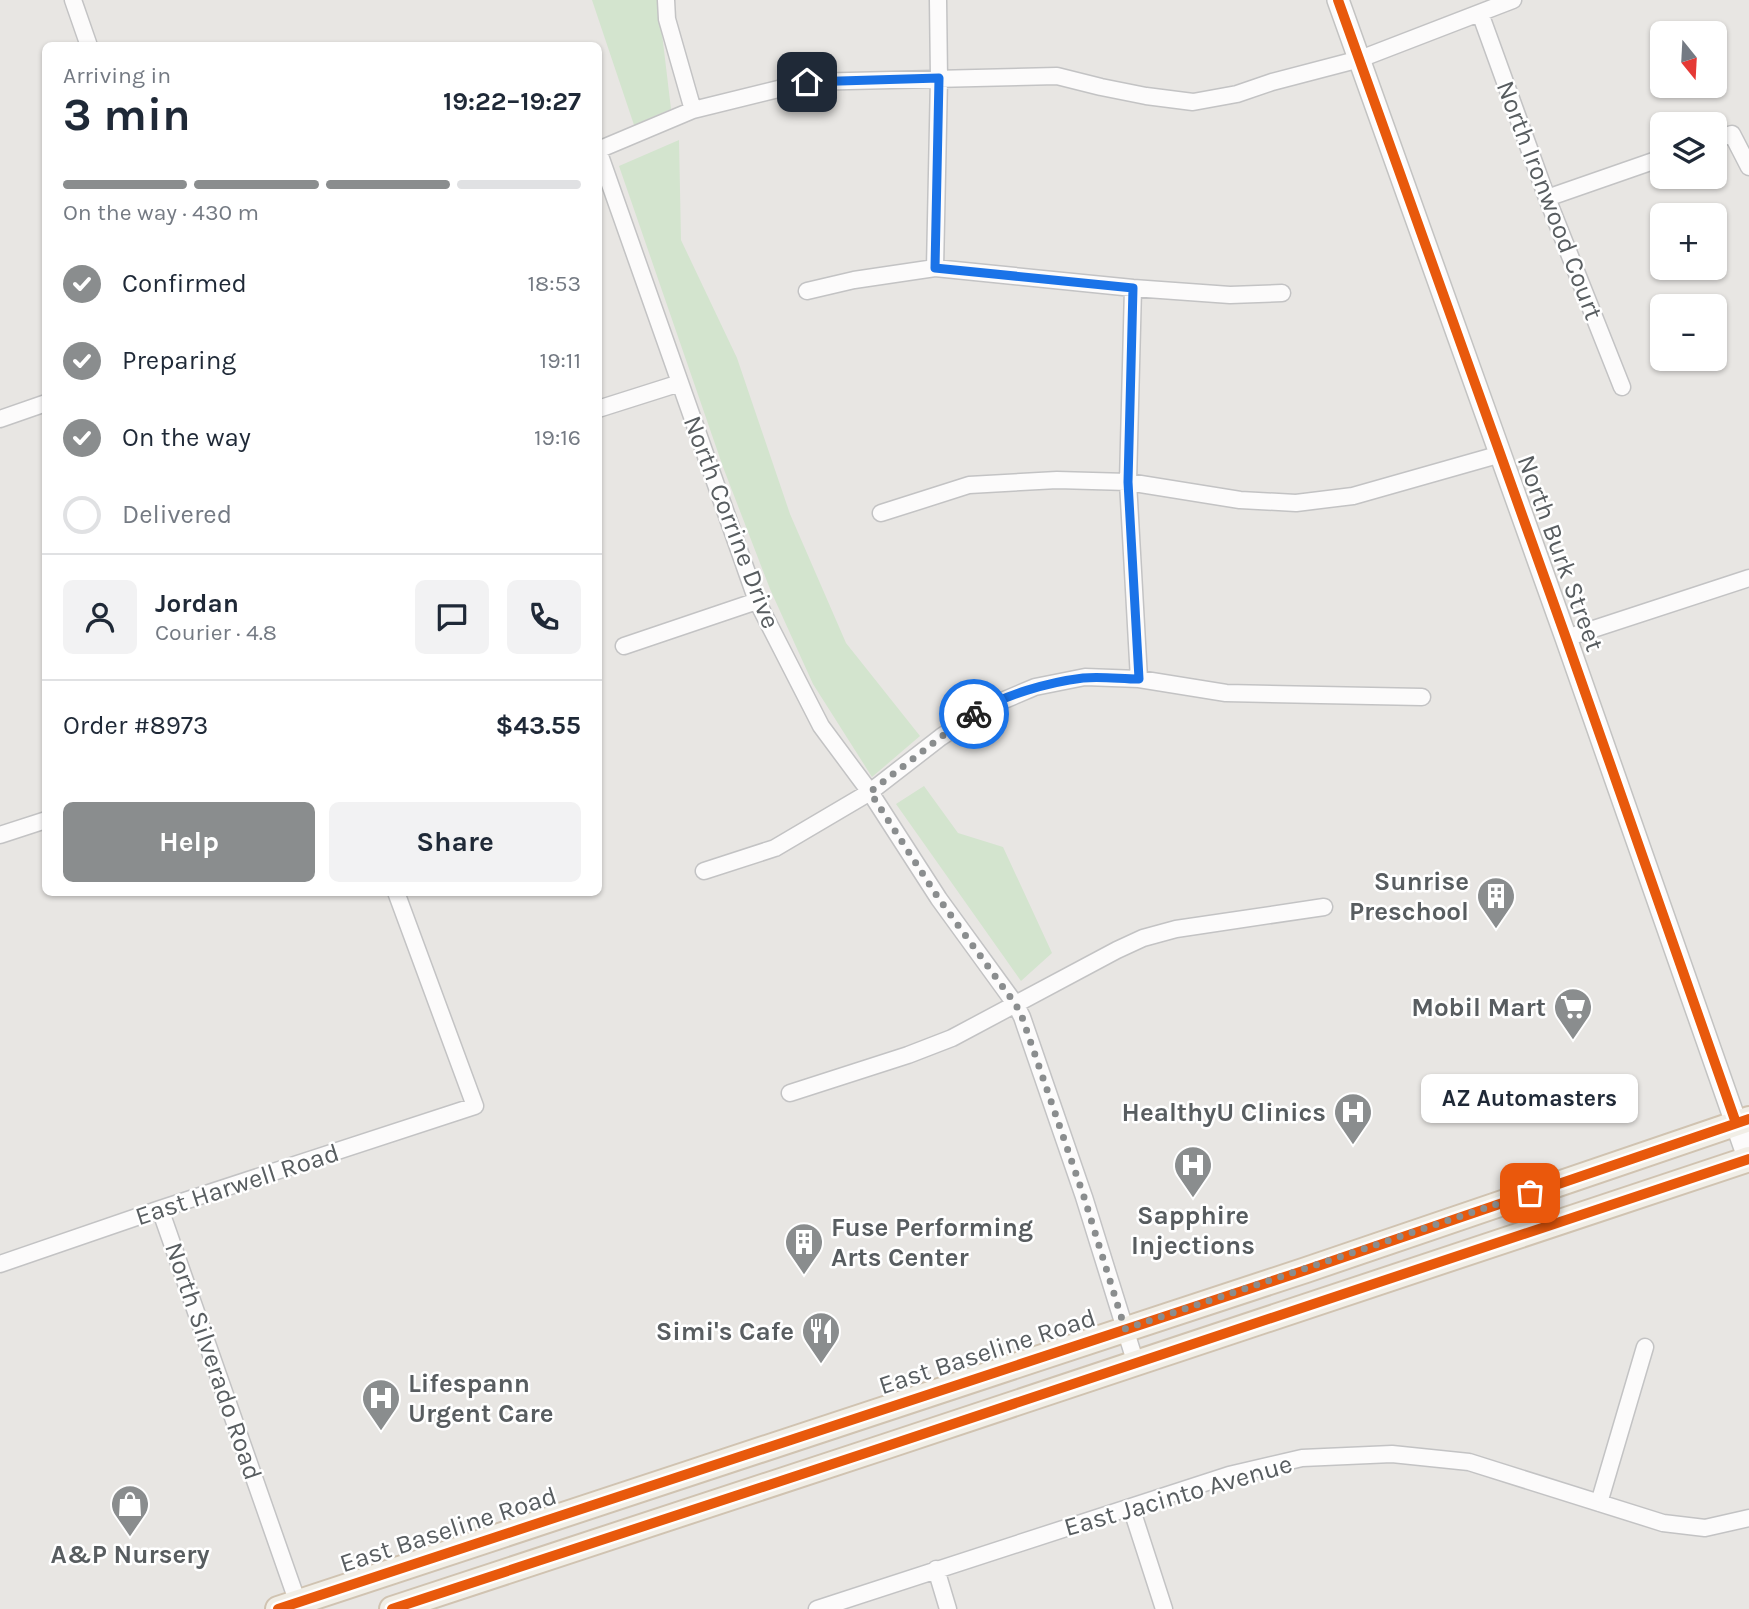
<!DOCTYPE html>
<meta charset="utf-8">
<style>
body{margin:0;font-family:Karla,sans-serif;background:#f2f2f3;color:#1f2937;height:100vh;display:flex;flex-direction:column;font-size:26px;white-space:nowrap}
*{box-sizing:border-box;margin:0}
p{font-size:23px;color:#747a83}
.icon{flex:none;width:38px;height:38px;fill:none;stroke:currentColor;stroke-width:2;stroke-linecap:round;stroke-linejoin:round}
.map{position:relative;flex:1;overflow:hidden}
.sheet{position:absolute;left:42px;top:42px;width:560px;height:854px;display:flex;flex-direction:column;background:#fff;border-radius:10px;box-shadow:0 2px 5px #0004}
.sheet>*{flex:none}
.needle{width:46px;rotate:162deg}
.buttons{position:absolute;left:1650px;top:21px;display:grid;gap:14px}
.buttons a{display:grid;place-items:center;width:77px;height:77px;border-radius:10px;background:#fff;box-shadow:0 2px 5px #0004;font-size:35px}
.pin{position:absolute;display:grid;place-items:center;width:60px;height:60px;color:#fff;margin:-30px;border-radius:14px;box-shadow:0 4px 10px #0006}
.courier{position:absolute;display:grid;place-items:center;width:70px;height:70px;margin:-35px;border:5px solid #1a73e8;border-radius:50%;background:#fff;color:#222;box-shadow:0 2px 9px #0007}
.bubble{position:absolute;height:49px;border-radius:10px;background:#fff;box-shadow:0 2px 5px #0004;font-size:23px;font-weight:700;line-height:49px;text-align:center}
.overview em{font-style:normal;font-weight:700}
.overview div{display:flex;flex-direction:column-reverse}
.overview{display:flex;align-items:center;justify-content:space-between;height:119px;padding:0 21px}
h1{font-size:46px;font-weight:700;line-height:52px}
.bar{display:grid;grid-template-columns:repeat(4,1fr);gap:10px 7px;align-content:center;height:84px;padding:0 21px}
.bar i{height:9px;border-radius:5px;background:#e0e1e3}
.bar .current{background:#8a8d8e}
.bar p{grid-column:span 4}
.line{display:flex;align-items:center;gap:18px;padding:0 21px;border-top:2px solid #e0e1e3}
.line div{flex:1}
.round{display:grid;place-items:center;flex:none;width:74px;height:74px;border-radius:10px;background:#f2f2f3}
ol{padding:0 21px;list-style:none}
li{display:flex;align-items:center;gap:21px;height:77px}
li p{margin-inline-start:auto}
li .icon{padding:7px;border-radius:50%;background:#8a8d8e;color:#fff;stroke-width:4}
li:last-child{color:#747a83}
li i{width:38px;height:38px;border:4px solid #e0e1e3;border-radius:50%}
.button{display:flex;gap:14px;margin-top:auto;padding:14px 21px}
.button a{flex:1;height:80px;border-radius:10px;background:#8a8d8e;color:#fff;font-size:28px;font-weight:700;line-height:80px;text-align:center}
.button a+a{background:#f2f2f3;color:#1f2937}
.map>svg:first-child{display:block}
.green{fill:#d3e4ce}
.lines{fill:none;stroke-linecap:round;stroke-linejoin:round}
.street-casing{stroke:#c3c3c4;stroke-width:19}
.secondary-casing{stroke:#c3c3c2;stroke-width:24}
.primary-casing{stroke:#d0c3b1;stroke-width:28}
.street{stroke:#fcfbfb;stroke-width:16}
.secondary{stroke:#fcfbfb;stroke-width:21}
.primary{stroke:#f1eee6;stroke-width:24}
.cycleway-casing{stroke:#fff;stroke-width:15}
.cycleway{stroke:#e8590c;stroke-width:10}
.done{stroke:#8a8d8e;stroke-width:7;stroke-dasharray:0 12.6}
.route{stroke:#1a73e8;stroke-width:9}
.labels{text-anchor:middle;stroke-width:5;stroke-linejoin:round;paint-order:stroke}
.street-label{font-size:26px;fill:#585d60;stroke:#fff}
.poi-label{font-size:26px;font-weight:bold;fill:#585d60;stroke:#fff;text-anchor:end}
</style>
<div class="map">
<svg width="1749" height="1609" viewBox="0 0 1749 1609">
<rect width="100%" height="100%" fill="#e8e6e3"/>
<path class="green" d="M592,0H658L671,109L634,125Z
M679,140L681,240L737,358L790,514L846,643L920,736L872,777L813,684L770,589L723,467L619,166Z
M924,786L958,833L1003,847L1052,953L1021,981L896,804Z"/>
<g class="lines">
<defs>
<path id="street" d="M73,0L89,46
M666,0L667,19L693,110
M1480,13L1547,198L1622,387
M1715,139L1732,134L1749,167
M598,150L757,601L821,726L870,792L939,899L1016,1005L1022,1017L1084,1197L1136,1364
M598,150L693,110L807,82L1057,76L1101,87L1146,96L1193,102L1237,94L1272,82L1360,59L1513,0
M1547,198L1662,158
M935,268L939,78L938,0
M1133,288L1128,482L1139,679
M807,291L854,280L935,268L1133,288L1230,295L1282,293
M598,409L680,383
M0,419L46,403
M881,513L969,485L1057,480L1128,482L1240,500L1296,503L1353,496L1501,454
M1566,638L1749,578
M624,646L757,601
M0,835L46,820
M704,871L775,848L870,792L941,737L983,709L1035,687L1085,677L1139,679L1226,693L1422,697
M790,1093L908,1055L952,1038L1117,950L1143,938L1176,929L1324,907
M160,1209L300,1609
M0,1264L160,1209L475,1106L396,892
M1599,1503L1645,1347
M1131,1507L1164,1609
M936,1569L948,1609
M817,1609L1229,1475L1302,1458L1392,1454L1469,1462L1663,1523L1705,1528L1749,1518"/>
<path id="secondary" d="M1338,0L1566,638L1749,1160"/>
<path id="primary" d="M278,1609L1306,1270L1749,1119
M392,1609L887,1446L1749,1159"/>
</defs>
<use href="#street" class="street-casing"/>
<use href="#secondary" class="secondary-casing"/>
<use href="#primary" class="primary-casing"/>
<use href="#street" class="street"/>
<use href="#secondary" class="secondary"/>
<use href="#primary" class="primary"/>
<defs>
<path id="cycleway" d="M1338,0L1566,638L1736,1123
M278,1609L1306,1270L1749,1119
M392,1609L887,1446L1749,1159"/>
</defs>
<use href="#cycleway" class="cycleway-casing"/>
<use href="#cycleway" class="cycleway"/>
</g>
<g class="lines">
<path class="done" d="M974,714L941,737L870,792L939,899L1016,1005L1022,1017L1084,1197L1125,1329L1530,1193"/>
<path class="route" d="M807,82L939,78L935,268L1133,288L1128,482L1139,679C1121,679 1101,676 1083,678C1050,682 1002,695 974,714"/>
</g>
<defs>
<symbol id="building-pin" viewBox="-11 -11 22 30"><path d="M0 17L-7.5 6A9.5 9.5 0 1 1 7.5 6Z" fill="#8a8d8e" stroke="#fff"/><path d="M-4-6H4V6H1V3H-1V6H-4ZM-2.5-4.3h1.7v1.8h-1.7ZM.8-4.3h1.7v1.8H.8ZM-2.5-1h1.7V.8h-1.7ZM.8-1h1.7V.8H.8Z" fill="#fff"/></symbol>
<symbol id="supermarket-pin" viewBox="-11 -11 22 30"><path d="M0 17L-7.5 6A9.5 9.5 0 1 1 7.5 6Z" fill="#8a8d8e" stroke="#fff"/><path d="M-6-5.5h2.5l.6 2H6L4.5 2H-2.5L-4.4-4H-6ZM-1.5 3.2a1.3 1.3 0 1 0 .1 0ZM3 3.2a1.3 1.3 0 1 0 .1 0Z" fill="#fff"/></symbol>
<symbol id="hospital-pin" viewBox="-11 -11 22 30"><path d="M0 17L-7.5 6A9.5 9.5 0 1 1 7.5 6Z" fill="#8a8d8e" stroke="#fff"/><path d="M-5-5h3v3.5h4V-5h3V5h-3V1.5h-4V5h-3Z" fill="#fff"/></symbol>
<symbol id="restaurant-pin" viewBox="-11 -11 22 30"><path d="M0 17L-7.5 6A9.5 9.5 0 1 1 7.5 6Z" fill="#8a8d8e" stroke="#fff"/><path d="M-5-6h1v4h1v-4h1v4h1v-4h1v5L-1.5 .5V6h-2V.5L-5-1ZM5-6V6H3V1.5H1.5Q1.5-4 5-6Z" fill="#fff"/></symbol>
<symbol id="shop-pin" viewBox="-11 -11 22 30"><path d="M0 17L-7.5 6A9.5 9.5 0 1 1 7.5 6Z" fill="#8a8d8e" stroke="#fff"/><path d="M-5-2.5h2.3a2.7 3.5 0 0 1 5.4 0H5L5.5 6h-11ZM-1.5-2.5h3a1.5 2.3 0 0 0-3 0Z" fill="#fff"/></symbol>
</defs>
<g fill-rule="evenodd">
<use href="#building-pin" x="1474" y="874" width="44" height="60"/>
<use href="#supermarket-pin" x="1551" y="985" width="44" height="60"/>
<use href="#hospital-pin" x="1331" y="1090" width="44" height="60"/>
<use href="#hospital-pin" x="1171" y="1143" width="44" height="60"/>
<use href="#building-pin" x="782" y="1220" width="44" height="60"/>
<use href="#restaurant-pin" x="799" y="1309" width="44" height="60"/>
<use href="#hospital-pin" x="359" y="1376" width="44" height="60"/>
<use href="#shop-pin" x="108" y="1482" width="44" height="60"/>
</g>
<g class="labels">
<g class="street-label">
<text transform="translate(1550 200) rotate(69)" y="9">North Ironwood Court</text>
<text transform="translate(732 522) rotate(69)" y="9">North Corrine Drive</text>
<text transform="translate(1561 553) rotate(70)" y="9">North Burk Street</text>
<text transform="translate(237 1184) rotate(-18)" y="9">East Harwell Road</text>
<text transform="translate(987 1351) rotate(-18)" y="9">East Baseline Road</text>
<text transform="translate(214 1361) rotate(71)" y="9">North Silverado Road</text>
<text transform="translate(1178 1495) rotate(-16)" y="9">East Jacinto Avenue</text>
<text transform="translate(448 1529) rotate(-18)" y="9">East Baseline Road</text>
</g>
<g class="poi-label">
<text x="1469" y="890">Sunrise<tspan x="1469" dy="30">Preschool</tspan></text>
<text x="1546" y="1016">Mobil Mart</text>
<text x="1326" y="1121">HealthyU Clinics</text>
<text x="1193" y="1224" text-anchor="middle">Sapphire<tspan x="1193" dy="30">Injections</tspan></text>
<text x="831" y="1236" text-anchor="start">Fuse Performing<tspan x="831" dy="30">Arts Center</tspan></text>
<text x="794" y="1340">Simi's Cafe</text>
<text x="408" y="1392" text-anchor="start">Lifespann<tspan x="408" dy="30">Urgent Care</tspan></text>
<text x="130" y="1563" text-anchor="middle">A&amp;P Nursery</text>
</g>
</g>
</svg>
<div class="buttons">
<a><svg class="needle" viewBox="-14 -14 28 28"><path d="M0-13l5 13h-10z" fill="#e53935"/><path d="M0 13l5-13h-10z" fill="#747a83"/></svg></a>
<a><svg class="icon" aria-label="layers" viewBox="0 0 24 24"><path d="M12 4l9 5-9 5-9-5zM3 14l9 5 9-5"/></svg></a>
<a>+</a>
<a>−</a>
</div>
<div class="pin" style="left:1530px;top:1193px;background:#ea580c"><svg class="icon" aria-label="bag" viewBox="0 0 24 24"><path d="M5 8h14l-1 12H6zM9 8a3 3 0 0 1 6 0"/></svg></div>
<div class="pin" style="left:807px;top:82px;background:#1f2937"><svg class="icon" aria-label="home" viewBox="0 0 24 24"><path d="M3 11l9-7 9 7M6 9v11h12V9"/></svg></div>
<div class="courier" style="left:974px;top:714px"><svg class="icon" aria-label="bike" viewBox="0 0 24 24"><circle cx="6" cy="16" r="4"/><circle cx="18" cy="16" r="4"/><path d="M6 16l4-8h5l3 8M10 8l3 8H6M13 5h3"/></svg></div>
<div class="bubble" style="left:1421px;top:1074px;width:217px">AZ Automasters</div>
<section class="sheet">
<div class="overview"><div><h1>3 min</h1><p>Arriving in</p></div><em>19:22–19:27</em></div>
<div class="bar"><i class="current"></i><i class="current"></i><i class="current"></i><i></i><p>On the way · 430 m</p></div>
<ol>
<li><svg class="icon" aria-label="check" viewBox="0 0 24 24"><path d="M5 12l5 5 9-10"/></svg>Confirmed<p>18:53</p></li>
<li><svg class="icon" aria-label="check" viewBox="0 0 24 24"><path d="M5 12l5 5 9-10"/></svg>Preparing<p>19:11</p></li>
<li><svg class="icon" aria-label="check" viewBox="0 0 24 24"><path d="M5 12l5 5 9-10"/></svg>On the way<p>19:16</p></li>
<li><i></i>Delivered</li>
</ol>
<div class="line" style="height:126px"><a class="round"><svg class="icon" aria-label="person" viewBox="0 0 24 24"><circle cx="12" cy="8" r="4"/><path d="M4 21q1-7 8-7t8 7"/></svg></a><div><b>Jordan</b><p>Courier · 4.8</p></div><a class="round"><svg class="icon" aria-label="chat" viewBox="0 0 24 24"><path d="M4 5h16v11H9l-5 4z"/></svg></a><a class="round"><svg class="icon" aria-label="phone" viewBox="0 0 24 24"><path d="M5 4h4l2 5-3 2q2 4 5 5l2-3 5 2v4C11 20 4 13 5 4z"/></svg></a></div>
<div class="line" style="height:91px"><div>Order #8973</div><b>$43.55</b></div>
<div class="button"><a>Help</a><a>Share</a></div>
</section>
</div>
